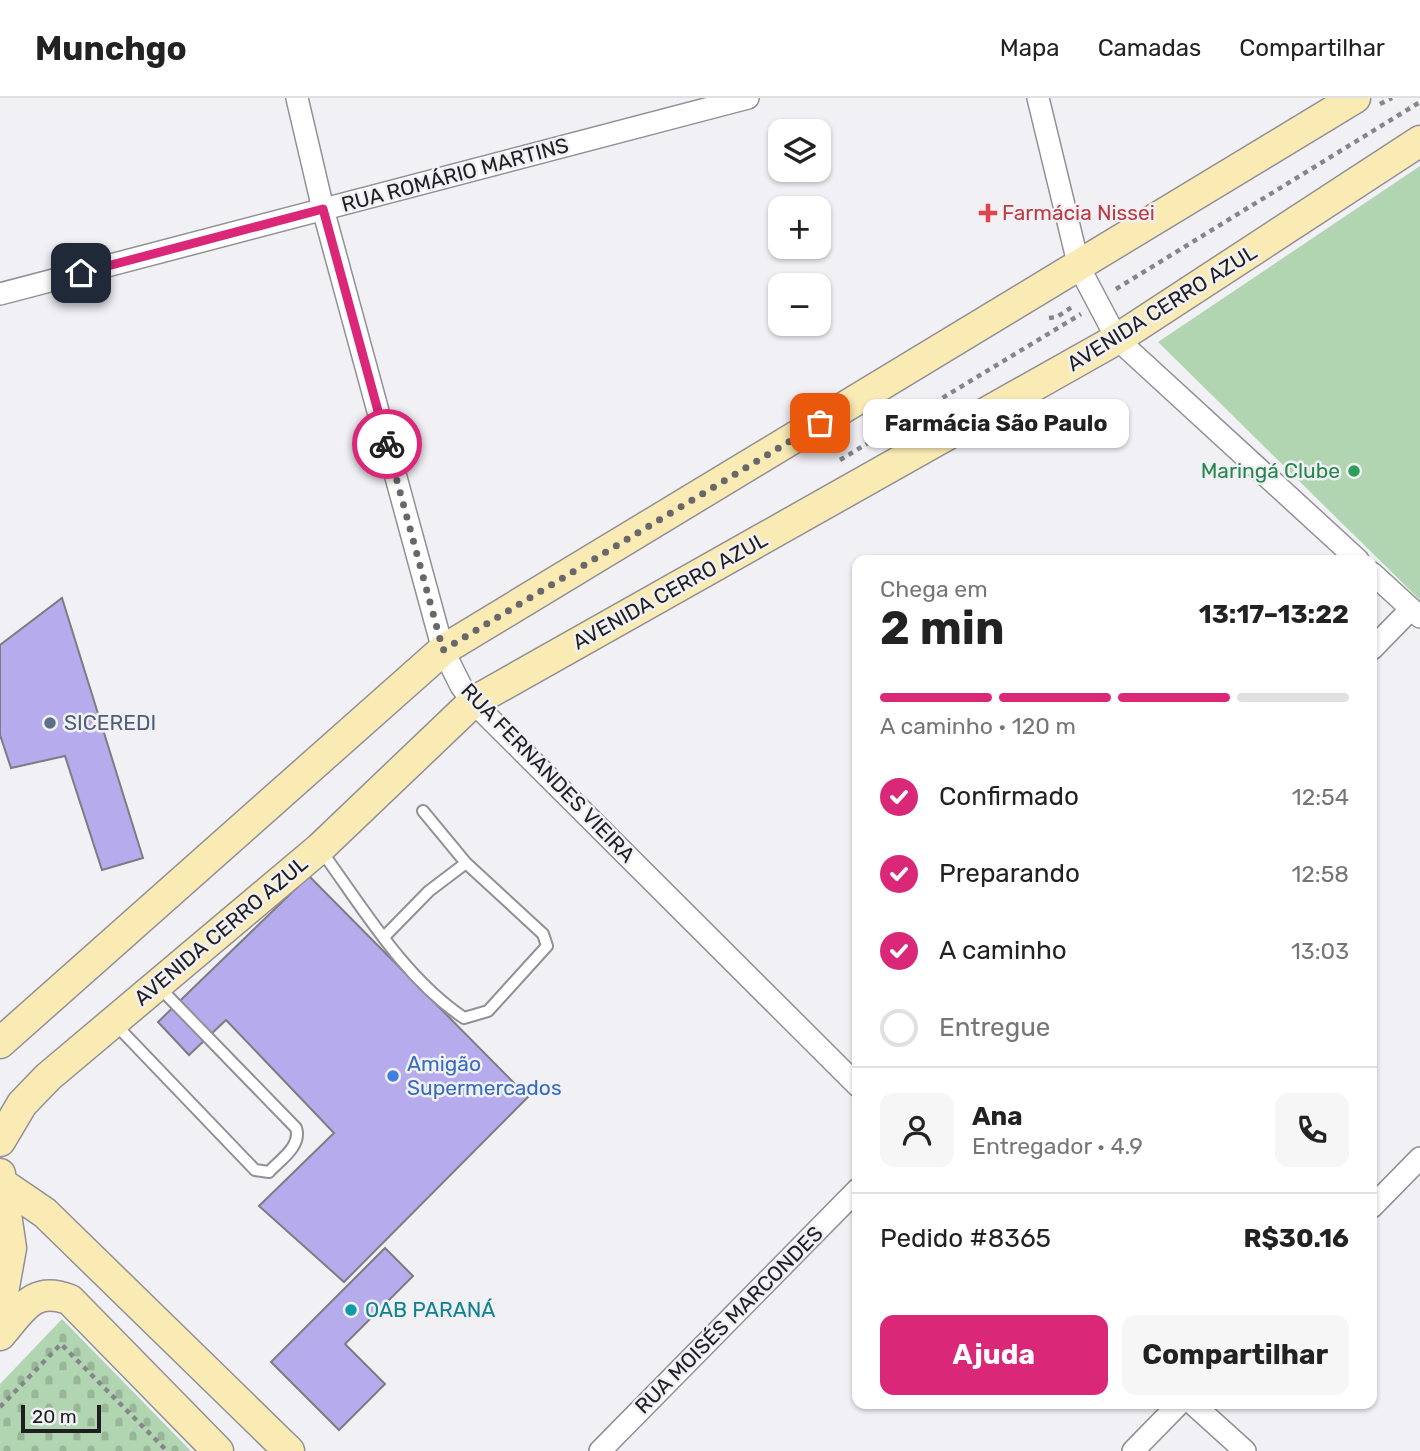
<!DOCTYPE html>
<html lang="pt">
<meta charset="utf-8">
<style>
body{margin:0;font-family:Rubik,sans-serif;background:#f6f6f6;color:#222;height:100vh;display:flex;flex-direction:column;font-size:26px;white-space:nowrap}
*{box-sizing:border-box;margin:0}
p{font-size:23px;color:#767676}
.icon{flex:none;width:38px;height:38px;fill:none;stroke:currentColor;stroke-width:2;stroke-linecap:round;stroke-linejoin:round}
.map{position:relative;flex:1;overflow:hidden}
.sheet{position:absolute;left:852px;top:457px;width:525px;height:854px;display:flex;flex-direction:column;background:#fff;border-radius:14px;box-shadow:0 2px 5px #0004}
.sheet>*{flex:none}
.tools{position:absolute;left:768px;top:21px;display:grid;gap:14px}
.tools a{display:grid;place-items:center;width:63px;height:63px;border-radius:14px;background:#fff;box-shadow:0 2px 5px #0004;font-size:35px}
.scale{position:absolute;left:21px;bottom:18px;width:80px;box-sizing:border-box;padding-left:7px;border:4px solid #1f1f21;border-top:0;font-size:19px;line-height:24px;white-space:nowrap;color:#1f1f21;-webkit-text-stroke:5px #f0f0f5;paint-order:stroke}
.pin{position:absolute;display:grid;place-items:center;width:60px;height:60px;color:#fff;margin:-30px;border-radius:14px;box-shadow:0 4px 10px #0006}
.courier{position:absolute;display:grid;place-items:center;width:70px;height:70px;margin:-35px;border:5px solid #db2777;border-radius:50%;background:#fff;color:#222;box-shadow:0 2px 9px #0007}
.bubble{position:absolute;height:49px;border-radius:14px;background:#fff;box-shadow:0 2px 5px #0004;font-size:23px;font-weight:700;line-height:49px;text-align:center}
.head em{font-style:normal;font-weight:700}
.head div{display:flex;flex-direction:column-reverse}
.head{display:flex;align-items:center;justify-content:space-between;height:119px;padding:0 28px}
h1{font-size:46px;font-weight:700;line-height:52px}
.bar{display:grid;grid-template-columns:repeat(4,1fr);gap:10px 7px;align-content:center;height:84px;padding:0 28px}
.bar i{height:9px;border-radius:5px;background:#e0e0e0}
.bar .active{background:#db2777}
.bar p{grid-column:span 4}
.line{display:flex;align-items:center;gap:18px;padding:0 28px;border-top:2px solid #e0e0e0}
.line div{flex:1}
.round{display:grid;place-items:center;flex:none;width:74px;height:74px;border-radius:14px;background:#f6f6f6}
ol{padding:0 28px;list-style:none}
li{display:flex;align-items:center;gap:21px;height:77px}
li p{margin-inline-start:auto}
li .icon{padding:7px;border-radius:50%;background:#db2777;color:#fff;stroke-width:4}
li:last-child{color:#767676}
li i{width:38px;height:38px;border:4px solid #e0e0e0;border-radius:50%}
.primary-button{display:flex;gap:14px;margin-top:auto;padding:14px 28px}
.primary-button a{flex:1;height:80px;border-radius:14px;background:#db2777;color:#fff;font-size:28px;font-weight:700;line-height:80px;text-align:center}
.primary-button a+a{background:#f6f6f6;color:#222}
header{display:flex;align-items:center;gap:42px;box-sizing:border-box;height:98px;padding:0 35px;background:#fff;border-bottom:2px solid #e0e0e0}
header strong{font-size:33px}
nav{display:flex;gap:38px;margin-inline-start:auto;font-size:24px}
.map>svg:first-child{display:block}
.cemetery{fill:url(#cemetery-stones)}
.garden{fill:#b1d5b0}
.building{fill:#b6abec;stroke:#7c7c81;stroke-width:2}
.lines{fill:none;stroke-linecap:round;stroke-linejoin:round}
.service-casing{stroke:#919096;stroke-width:14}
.minor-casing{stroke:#919096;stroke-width:24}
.secondary-casing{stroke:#919096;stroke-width:33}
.path{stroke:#86868a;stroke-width:4.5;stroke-dasharray:5 5;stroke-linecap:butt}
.service{stroke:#fff;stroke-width:10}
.minor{stroke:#fff;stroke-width:21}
.secondary{stroke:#faebb4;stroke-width:30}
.done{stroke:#68686b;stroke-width:7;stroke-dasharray:0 12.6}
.route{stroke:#db2777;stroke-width:9}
.health-dot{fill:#e0444e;stroke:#f0f0f5;stroke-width:2.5}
.leisure-dot{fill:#2e9e5b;stroke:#f0f0f5;stroke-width:2.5}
.service-dot{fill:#5c6f8a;stroke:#f0f0f5;stroke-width:2.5}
.shop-dot{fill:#3f7fe0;stroke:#f0f0f5;stroke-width:2.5}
.culture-dot{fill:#0f9aa8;stroke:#f0f0f5;stroke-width:2.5}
.labels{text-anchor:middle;stroke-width:5;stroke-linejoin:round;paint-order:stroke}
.street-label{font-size:21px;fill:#1f1f21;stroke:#f0f0f5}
.health-label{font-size:21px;fill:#be3a42;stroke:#f0f0f5;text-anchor:start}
.leisure-label{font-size:21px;fill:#27864d;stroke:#f0f0f5;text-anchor:end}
.service-label{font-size:21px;fill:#4e5e75;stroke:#f0f0f5;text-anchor:start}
.shop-label{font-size:21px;fill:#366cbe;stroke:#f0f0f5;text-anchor:start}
.culture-label{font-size:21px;fill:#0d838f;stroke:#f0f0f5;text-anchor:start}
</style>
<header>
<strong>Munchgo</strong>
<nav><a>Mapa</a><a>Camadas</a><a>Compartilhar</a></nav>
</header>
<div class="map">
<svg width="1420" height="1353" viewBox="0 0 1420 1353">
<defs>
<pattern id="cemetery-stones" width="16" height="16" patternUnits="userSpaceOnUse" patternTransform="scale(1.75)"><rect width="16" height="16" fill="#b1d5b0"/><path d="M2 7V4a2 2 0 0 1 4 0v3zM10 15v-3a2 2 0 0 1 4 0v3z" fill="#98b697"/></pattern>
</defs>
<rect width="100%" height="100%" fill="#f0f0f5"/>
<path class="cemetery" d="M62,1221L191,1353H0V1286Z"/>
<path class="garden" d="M1420,68V502L1158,244Z"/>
<path class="building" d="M62,500L143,760L102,772L65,658L11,670L0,637V547Z
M309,778L528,999L344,1184L259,1108L334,1035L226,922L189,957L158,924Z
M385,1150L413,1178L345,1246L385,1286L339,1332L271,1264Z"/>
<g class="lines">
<defs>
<path id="service" d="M423,713L466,765
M320,751C363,810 404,880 464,920L488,913L547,848L543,836L466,765L429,793L384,839
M115,926L255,1072L269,1074C280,1062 302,1048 296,1030L158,888"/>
<path id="minor" d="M297,0L323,111L443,552L461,588L473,604L858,988
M1038,0L1079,169L1117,241L1358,462
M0,196L748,0
M1372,475L1420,519
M1372,551L1411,511
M1372,1109L1420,1060
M1193,1306L1245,1353
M600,1353L858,1091
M1133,1353L1179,1306"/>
<path id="secondary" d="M0,945L443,552L1355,0
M0,1043L22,1006L48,979L320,750L473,604L1117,241L1420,43
M4,1087L45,1115L289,1353
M0,1211L11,1150L0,1076
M0,1237C22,1212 33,1187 70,1202L218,1353"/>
</defs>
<use href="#service" class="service-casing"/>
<use href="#minor" class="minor-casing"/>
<use href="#secondary" class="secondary-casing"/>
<path class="path" d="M1380,6L1392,0
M1116,191L1420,4
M1049,220L1057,219L1075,207
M840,362L1081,216
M0,1309L61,1246L167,1353"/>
<use href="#service" class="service"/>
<use href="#minor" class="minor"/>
<use href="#secondary" class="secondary"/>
</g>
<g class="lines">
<path class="done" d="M387,346L443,552L820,325"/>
<path class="route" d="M81,175L323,111L387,346"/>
</g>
<path class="health-dot" d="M984.5 104.5h7v7h7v7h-7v7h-7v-7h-7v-7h7z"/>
<circle class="leisure-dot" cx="1354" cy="373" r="7"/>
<circle class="service-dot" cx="50" cy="625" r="7"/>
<circle class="shop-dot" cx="393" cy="978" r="7"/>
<circle class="culture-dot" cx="351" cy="1212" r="7"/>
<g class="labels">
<g class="street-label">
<text transform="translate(455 77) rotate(-15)" y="7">RUA ROMÁRIO MARTINS</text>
<text transform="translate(1162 210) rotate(-32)" y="7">AVENIDA CERRO AZUL</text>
<text transform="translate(670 493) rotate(-29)" y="7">AVENIDA CERRO AZUL</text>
<text transform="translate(548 675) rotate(46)" y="7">RUA FERNANDES VIEIRA</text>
<text transform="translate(221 833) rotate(-40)" y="7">AVENIDA CERRO AZUL</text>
<text transform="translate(729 1222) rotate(-45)" y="7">RUA MOISÉS MARCONDES</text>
</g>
<g class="health-label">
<text x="1002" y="122">Farmácia Nissei</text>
</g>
<g class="leisure-label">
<text x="1340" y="380">Maringá Clube</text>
</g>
<g class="service-label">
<text x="64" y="632">SICEREDI</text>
</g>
<g class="shop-label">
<text x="407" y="973">Amigão<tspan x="407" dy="24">Supermercados</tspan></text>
</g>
<g class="culture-label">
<text x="365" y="1219">OAB PARANÁ</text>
</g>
</g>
</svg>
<div class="tools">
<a><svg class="icon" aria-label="layers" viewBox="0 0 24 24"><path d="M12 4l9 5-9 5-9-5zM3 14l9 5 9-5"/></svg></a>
<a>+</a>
<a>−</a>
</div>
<div class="scale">20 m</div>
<div class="pin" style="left:820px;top:325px;background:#ea580c"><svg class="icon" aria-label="bag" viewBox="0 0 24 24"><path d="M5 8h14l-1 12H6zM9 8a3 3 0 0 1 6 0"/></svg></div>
<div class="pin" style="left:81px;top:175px;background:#1f2937"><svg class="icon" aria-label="home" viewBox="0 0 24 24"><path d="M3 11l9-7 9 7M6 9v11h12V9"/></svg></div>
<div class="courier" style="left:387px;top:346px"><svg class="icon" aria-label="bike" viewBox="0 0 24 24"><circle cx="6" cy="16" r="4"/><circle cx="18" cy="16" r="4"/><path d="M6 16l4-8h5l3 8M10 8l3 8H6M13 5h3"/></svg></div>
<div class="bubble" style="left:863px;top:301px;width:266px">Farmácia São Paulo</div>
<section class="sheet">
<div class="head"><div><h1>2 min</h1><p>Chega em</p></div><em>13:17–13:22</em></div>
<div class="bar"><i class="active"></i><i class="active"></i><i class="active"></i><i></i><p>A caminho · 120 m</p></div>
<ol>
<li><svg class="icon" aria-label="check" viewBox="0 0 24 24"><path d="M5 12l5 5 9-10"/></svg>Confirmado<p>12:54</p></li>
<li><svg class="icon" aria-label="check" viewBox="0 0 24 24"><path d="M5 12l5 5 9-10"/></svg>Preparando<p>12:58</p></li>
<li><svg class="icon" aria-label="check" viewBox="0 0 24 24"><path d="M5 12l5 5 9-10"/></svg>A caminho<p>13:03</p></li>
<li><i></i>Entregue</li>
</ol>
<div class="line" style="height:126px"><a class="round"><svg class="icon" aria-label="person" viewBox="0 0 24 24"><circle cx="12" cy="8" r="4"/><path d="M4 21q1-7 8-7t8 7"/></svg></a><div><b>Ana</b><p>Entregador · 4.9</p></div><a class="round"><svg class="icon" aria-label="phone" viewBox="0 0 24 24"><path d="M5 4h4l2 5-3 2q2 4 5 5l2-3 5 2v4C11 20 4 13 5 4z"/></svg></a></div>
<div class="line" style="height:91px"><div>Pedido #8365</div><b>R$30.16</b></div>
<div class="primary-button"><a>Ajuda</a><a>Compartilhar</a></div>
</section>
</div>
